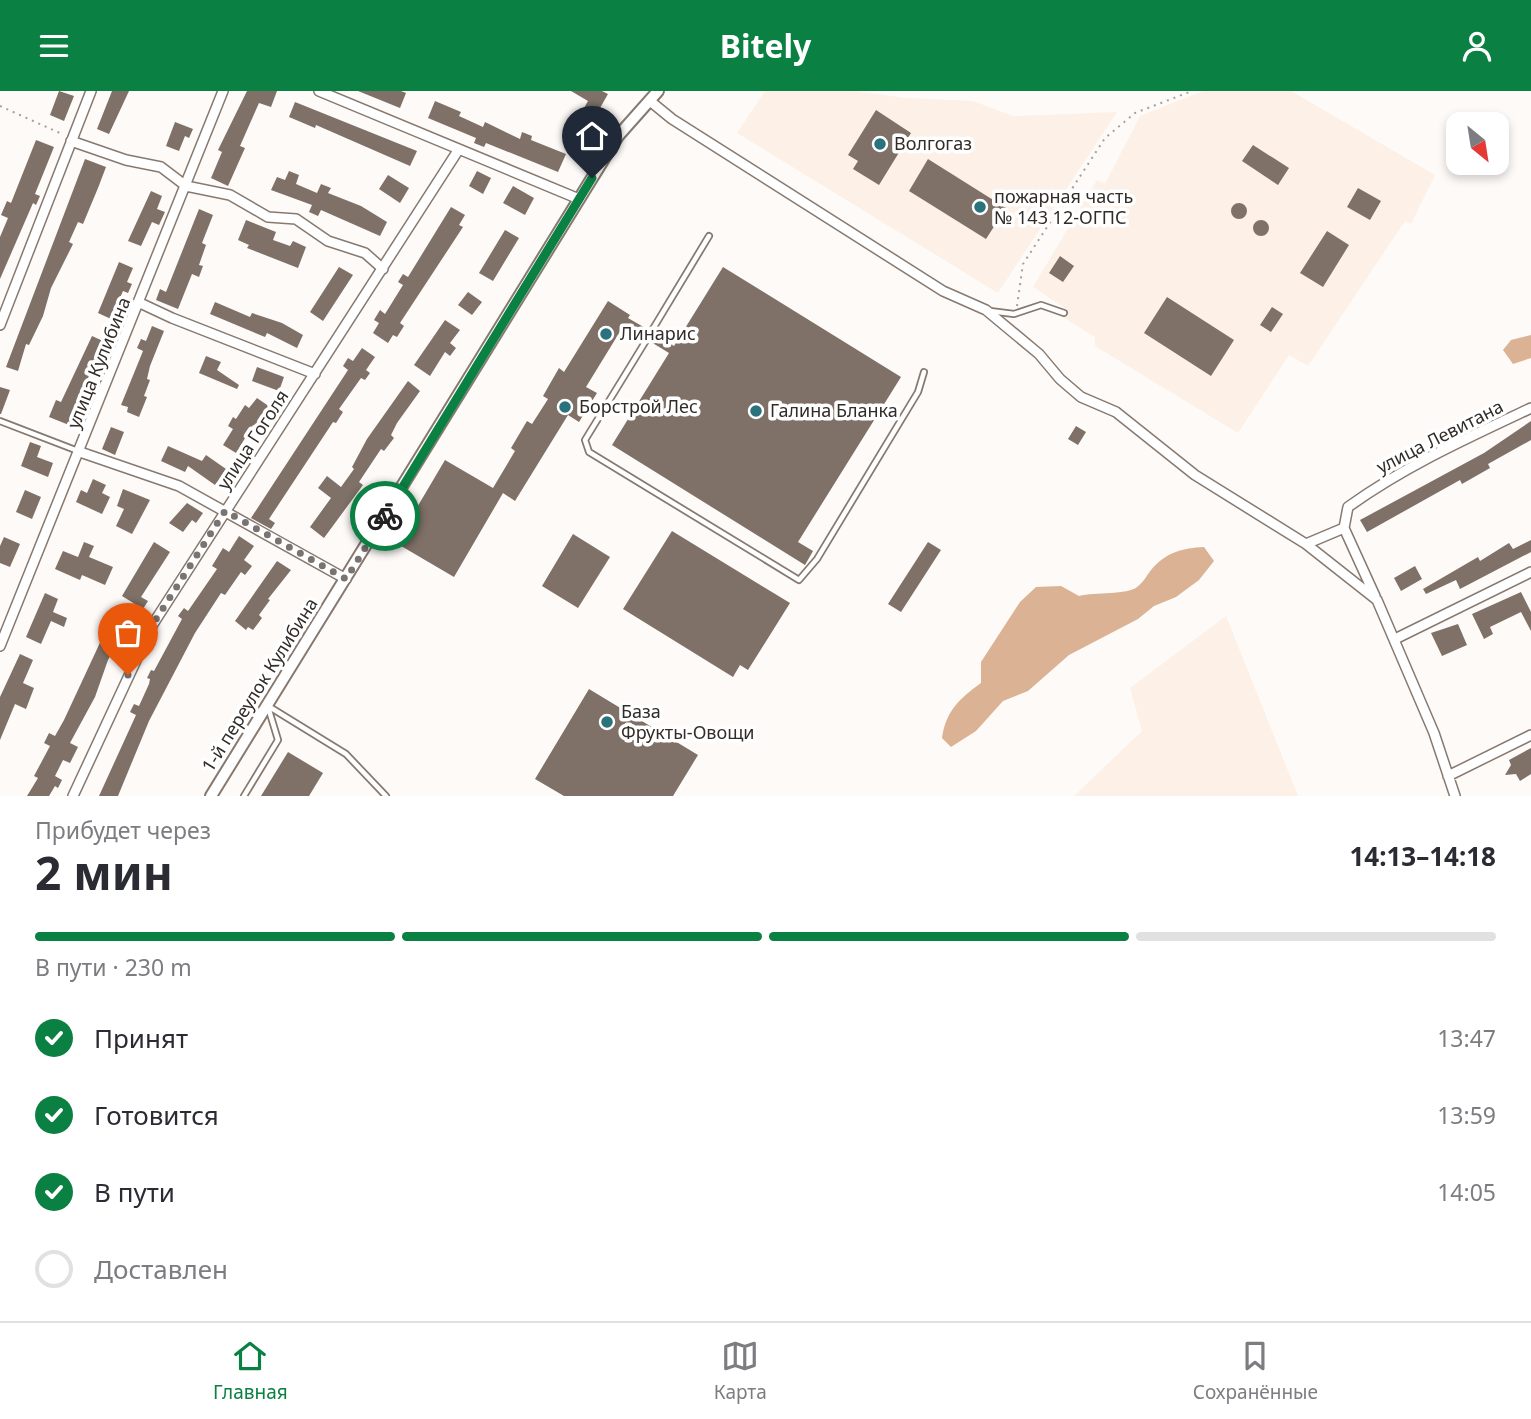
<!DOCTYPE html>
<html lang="ru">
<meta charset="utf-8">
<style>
body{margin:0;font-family:"Noto Sans",sans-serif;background:#f2f2f3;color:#2b2b33;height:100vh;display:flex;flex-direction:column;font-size:26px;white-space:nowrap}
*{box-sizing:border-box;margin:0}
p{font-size:23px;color:#7c7c81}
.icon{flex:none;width:38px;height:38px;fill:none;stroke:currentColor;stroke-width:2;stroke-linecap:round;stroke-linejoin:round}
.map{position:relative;height:705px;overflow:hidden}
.side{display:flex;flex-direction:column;background:#fff;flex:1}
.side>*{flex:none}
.needle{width:46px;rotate:150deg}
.buttons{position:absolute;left:1446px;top:21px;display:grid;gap:14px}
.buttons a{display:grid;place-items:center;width:63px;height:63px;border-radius:14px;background:#fff;box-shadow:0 4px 10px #0003;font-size:35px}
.pin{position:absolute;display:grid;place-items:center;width:60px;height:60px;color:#fff;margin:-72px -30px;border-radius:50% 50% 50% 0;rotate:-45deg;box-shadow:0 0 7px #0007}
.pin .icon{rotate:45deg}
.courier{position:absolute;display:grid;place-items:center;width:70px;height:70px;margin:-35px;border:5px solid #0b8043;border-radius:50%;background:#fff;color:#222;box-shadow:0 2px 9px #0007}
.summary em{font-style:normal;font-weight:700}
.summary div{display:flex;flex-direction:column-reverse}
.summary{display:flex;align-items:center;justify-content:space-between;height:119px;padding:0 35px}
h1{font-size:46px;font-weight:700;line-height:52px}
.bar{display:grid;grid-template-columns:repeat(4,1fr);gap:10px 7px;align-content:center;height:84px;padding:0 35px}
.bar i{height:9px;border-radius:5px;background:#e1e1e2}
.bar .on{background:#0b8043}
.bar p{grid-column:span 4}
ol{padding:0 35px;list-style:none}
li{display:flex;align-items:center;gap:21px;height:77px}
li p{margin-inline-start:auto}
li .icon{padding:7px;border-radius:50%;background:#0b8043;color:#fff;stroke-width:4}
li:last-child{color:#7c7c81}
li i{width:38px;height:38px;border:4px solid #e1e1e2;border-radius:50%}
header{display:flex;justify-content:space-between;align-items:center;height:91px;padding:0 35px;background:#0b8043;color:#fff;font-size:32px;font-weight:700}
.tab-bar{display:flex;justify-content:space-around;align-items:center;height:98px;border-top:2px solid #e1e1e2;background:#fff;font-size:19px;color:#7c7c81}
.tab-bar a{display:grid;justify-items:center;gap:4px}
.tab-bar .on{color:#0b8043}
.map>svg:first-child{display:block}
.built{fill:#fdf0e6}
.water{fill:#dbb294}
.building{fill:#7f7167}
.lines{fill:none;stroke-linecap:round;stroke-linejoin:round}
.service-casing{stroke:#87796f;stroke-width:8}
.minor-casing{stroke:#87796f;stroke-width:12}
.tertiary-casing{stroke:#87796f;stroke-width:14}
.path{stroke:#a5a09d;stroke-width:2;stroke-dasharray:2 5;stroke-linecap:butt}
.service{stroke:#fff;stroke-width:4.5}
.minor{stroke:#fff;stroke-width:9}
.tertiary{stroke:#fff;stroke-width:10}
.done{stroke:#797471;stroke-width:7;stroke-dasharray:0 12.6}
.route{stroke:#0b8043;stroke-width:9}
.poi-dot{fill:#2a727c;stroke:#fff;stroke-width:2.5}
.labels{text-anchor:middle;stroke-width:7;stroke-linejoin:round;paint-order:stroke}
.poi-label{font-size:18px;fill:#322c28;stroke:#fff;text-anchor:start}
.street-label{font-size:18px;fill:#322c28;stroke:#fff}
</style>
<header><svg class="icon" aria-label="menu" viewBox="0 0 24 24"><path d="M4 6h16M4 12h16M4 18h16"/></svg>Bitely<svg class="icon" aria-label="person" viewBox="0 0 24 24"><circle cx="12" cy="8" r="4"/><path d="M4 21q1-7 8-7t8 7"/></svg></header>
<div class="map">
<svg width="1531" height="705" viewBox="0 0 1531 705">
<rect width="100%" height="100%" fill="#fdfaf8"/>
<path class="built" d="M765,0H853L906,7L973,10L1013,25L1117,21L998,202L737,42Z
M1203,0H1291L1435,84L1411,133L1405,130L1308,275L1289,264L1238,342L1095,255V246L1061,225L1066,218L1033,196L1097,89L1105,93L1140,25Z
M1226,525L1298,705H1074L1142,640L1130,597Z"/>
<path class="water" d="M1531,244V267L1513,273L1503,259L1511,249Z
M1204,456L1214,470L1199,489L1176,506L1154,515L1138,528L1069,564L1028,600L1003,610L976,640L951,656L942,647C946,620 959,608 981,592V571L1020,511L1036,496L1061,495L1079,505C1095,501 1127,504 1137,496C1143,492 1147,484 1151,479C1166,461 1183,457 1204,456Z"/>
<path class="building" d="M59,0L74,5L64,30L50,24Z
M112,0H129L109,43L97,38Z
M247,0H277L271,16L259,12L240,55L245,57L228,95L211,87L222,61L218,59Z
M358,0H401L406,2L400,17Z
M571,0H602L608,3L596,24L584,17L588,10Z
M435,10L461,21L459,25L483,36L485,31L520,48L522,41L532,45L531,49L566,63L558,81L486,52L484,56L474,52L476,47L428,27Z
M295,11L417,60L410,75L316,34L315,37L289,26Z
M876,19L911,42L879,94L853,78L858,70L848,64Z
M175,31L193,38L189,47L185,45L179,60L166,55Z
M36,49L54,56L35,103L40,105L36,114L33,112L0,188V146L8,127L1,124L7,110L11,112Z
M1253,54L1289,77L1278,94L1242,70Z
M85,68L106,76L98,97L83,133L78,131L69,151L73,153L51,197L43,225L29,254L26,253L18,280L6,276Z
M928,68L1006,117L986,148L909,100Z
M289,80L299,84L296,93L317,102L321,93L331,97L328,102L361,115L387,131L380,145L321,119L318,125L309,121L312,114L271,99L277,86L285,89Z
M477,80L491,87L483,103L469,95Z
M388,84L409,97L400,112L379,98Z
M513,95L534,107L525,124L503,112Z
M1358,97L1381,110L1370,129L1347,116Z
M151,100L162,105L157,118L165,121L159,134L152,131L141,155L128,150Z
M1231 120a8 8 0 1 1 16 0a8 8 0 1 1-16 0Z
M451,116L465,124L459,134L463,136L400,232L404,235L397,246L393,244L388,252L373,242L379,232L374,229L380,219L385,223L403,194L398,191L403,183L408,186Z
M199,118L213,124L202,152L206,154L199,174L203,175L199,186L192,183L178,218L156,209L160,198L166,201Z
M1253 137a8 8 0 1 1 16 0a8 8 0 1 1-16 0Z
M246,129L276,141L273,149L290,155L293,150L306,156L298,177L247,157L249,154L238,149Z
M505,139L519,147L493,190L479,182Z
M1327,140L1349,154L1323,196L1300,182Z
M1060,165L1074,175L1063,191L1049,182Z
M119,171L133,177L127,191L132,193L128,202L123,200L111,228L98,222Z
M339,176L353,184L323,230L310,221Z
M723,176L901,286L798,451L813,460L805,474L612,354L669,262L651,251V246L655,243L674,255Z
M468,201L482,211L472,224L458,214Z
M1167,206L1234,249L1211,285L1144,242Z
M608,210L630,224L628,227L647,238V243L643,246L624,234L586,296L597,302L579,331L568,324L515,410L503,402L454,486L396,452L445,369L493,397L515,360L511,357L527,330L532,333L548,308L543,305L559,277L564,281Z
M215,211L250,226L252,222L282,232L303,244L297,257L267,242L265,246L210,223Z
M1272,216L1283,223L1271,241L1260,234Z
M445,229L460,239L450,252L456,257L450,265L445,261L430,285L414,274Z
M152,235L164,240L150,275L147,288L150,289L144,305L147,306L139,326L127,321L128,316L121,314L143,260L137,257L141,248L146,250Z
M92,245L103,250L69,334L49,326L56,309L61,311Z
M362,257L375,266L366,279L370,282L365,289L361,287L339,318L343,321L336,332L333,331L269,428L275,432L271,438L251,427L348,279L343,275L348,267L353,270Z
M206,265L221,271L217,279L239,294L237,298L199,282Z
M257,276L284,286L279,300L252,290Z
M408,290L420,300L397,332L391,344L394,347L384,360L381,358L359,391L363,394L324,447L310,436L331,407L318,397L327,385L341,396L354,378L352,376L367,348Z
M0,296L10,299L1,323H0Z
M257,307L270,316L256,336L253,334L236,362L223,354L233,338L228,335L233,326L236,328L245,314L249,317Z
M1531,330V349L1488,373L1490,377L1462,393L1460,389L1367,441L1360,429L1484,362Z
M1076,335L1086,341L1078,354L1068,348Z
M111,336L124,341L115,364L102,358Z
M30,351L41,355L37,366L53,372L48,386L21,375Z
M168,355L202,370L206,364L226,378L215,394L188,375L185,381L161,370Z
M93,388L106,394L102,402L110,406L102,423L76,411L81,399L87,402Z
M123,398L150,409L132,443L116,435L124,418L117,415Z
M25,399L41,406L32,428L16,421Z
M187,412L203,422L196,432L192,429L183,441L169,432Z
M672,440L790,512L748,579L740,574L733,586L623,518Z
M573,443L610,466L578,517L542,495Z
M239,445L254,455L244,469L252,475L245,484L241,481L225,504L221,502L195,542L149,630L118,705H99L136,624L130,621L134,613L139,615L149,593L150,588L147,587L151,579L154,580L182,528L178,525L184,517L188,520L217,478L212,475L223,457L229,461Z
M4,446L20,453L10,476L0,472V455Z
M1531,449V461L1460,498L1456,489L1426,503L1423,498L1478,466L1480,470L1509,452L1513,458Z
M84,451L94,455L89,466L113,476L105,494L82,484L80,489L55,478L63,460L78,466Z
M154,451L170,461L141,506L148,510L143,518L122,505Z
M928,451L941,459L901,521L888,513Z
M277,470L291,479L268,508L270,509L259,524L262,527L253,539L248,536L246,539L235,530Z
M1415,475L1422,488L1401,500L1394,487Z
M1521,501L1531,521V540L1521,521L1490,536L1493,543L1484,548L1472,523Z
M45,502L58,508L53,521L67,527L64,536L51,530L41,553L26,546Z
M111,528L125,536L108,569L95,606L70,652L78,656L70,672L63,669L55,685L62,689L58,697L55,695L49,705H27L38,687L34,685L50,655L44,652L49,642L55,645L64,629Z
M1458,533L1467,554L1442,565L1431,542Z
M20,563L33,569L23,592L34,597L26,618L15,613L0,649V606Z
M589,598L698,664L673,705H564L535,688Z
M1531,657V683L1520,690L1516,683L1505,684L1511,674L1509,669Z
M288,661L323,682L309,705H261Z"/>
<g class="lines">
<defs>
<path id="service" d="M990,220L1014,223L1041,214L1064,222
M651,241L709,145
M647,248L585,349L589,361L799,489L817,468L918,301L924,281
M0,330L78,360
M268,615L346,663L386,705
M244,705L278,649L268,616"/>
<path id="minor" d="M319,0L579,108
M650,10L672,28L943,200L986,219L1039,263L1060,288L1081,306L1116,321L1195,384L1306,453L1377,509L1434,642L1455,705
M71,50L126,69L161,76L186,95L230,104L268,126L296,128L328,150L365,162L383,178
M140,212L172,227L315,283
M0,234L91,0
M80,361L179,395L346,488
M1344,437L1348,416C1405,375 1467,347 1531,317
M1344,437L1375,505
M1306,453L1344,437
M1395,548L1531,481
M0,555L223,0
M1448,685L1531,644
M73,705L153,533L459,58"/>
<path id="tertiary" d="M211,705L618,45L658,0"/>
</defs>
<use href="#service" class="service-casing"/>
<use href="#minor" class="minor-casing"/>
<use href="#tertiary" class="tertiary-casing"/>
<path class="path" d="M0,15L62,43
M1017,215L1023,173L1105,47L1135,22L1192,0"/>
<use href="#service" class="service"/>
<use href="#minor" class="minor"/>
<use href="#tertiary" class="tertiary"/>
</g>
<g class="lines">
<path class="done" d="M128,584L153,533L225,420L346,488L385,425"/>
<path class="route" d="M385,425L592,87"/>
</g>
<g class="poi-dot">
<circle cx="880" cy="53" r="7"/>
<circle cx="980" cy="116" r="7"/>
<circle cx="606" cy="243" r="7"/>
<circle cx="565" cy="316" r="7"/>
<circle cx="756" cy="320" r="7"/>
<circle cx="607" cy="631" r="7"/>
</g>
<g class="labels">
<g class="poi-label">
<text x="894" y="59">Волгогаз</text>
<text x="994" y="112">пожарная часть<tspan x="994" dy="21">№ 143 12-ОГПС</tspan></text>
<text x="620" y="249">Линарис</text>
<text x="579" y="322">Борстрой Лес</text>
<text x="770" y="326">Галина Бланка</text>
<text x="621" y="627">База<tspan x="621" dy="21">Фрукты-Овощи</tspan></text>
</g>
<g class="street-label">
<text transform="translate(99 272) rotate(-68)" y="6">улица Кулибина</text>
<text transform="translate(1440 346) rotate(-27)" y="6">улица Левитана</text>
<text transform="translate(253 349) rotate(-57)" y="6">улица Гоголя</text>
<text transform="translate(260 594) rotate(-58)" y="6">1-й переулок Кулибина</text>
</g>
</g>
</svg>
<div class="buttons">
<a><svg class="needle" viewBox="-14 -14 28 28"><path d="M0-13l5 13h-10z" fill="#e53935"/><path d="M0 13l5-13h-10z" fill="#7c7c81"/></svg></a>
</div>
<div class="pin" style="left:128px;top:584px;background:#ea580c"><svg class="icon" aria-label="bag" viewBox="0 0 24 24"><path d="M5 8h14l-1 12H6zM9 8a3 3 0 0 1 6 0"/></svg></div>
<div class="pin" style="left:592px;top:87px;background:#1f2937"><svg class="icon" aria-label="home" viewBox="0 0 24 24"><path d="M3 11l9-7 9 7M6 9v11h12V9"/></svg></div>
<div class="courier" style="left:385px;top:425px"><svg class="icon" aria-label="bike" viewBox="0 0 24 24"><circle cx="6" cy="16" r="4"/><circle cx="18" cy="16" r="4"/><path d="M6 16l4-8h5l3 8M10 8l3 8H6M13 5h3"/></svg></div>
</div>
<section class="side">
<div class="summary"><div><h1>2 мин</h1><p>Прибудет через</p></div><em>14:13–14:18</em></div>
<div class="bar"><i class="on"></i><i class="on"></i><i class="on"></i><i></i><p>В пути · 230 m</p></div>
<ol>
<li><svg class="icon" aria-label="check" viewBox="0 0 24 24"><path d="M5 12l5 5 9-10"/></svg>Принят<p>13:47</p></li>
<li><svg class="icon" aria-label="check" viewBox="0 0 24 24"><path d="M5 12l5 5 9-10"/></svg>Готовится<p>13:59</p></li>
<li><svg class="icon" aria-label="check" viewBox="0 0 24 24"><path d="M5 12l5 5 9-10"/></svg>В пути<p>14:05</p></li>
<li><i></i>Доставлен</li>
</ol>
</section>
<nav class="tab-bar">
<a class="on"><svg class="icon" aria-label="home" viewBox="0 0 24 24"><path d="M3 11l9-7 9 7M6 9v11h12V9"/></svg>Главная</a>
<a><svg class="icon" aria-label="map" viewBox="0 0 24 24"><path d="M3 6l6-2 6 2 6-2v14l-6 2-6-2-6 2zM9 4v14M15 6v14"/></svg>Карта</a>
<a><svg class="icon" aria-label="saved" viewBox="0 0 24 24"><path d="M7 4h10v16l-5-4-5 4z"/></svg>Сохранённые</a>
</nav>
